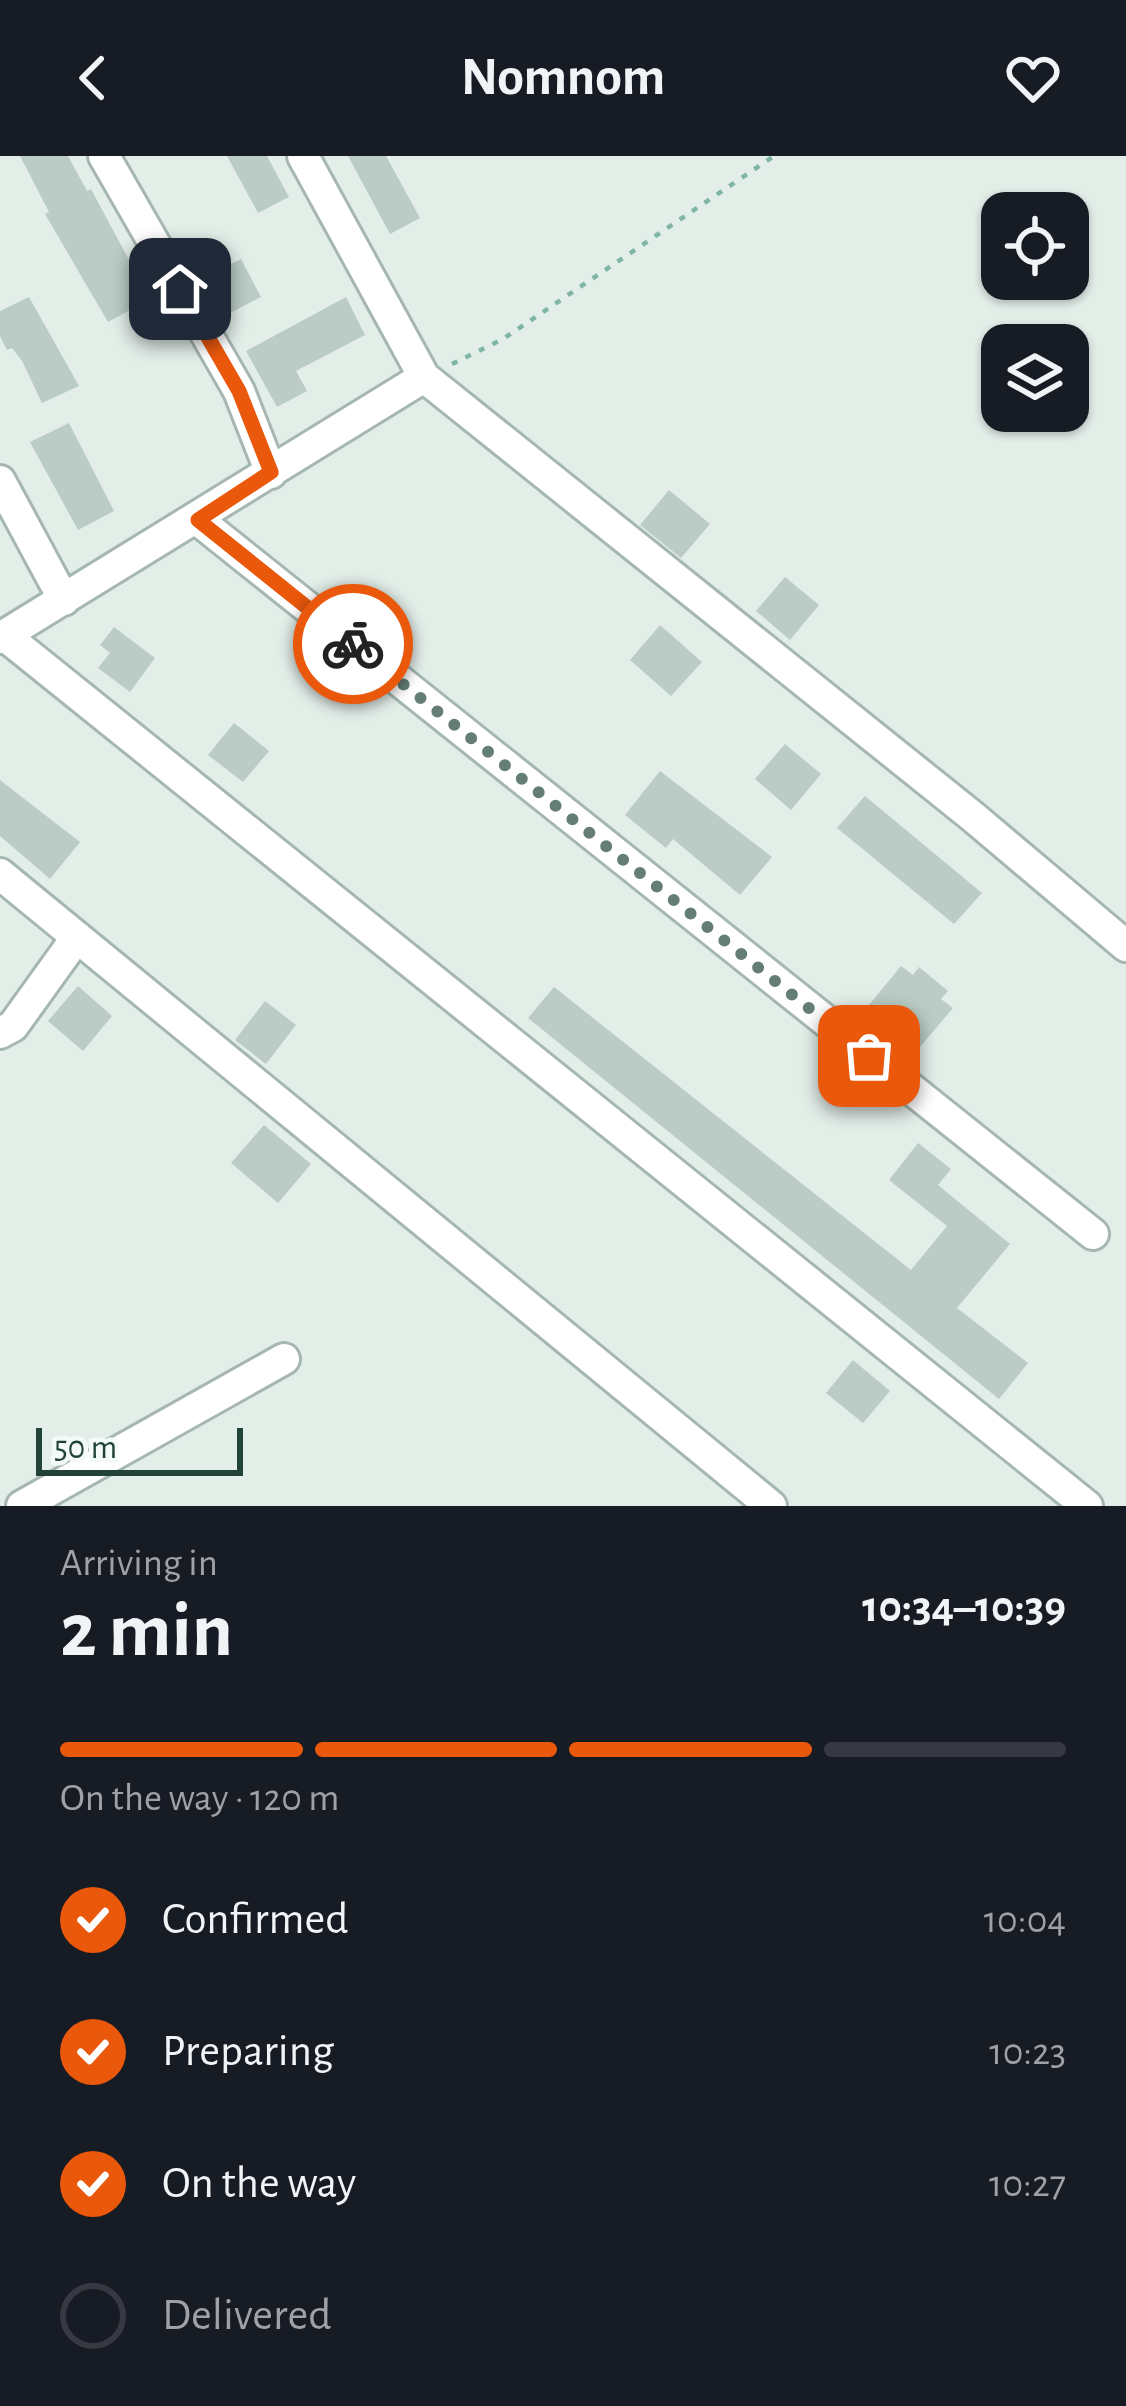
<!DOCTYPE html>
<meta charset="utf-8">
<style>
body{margin:0;font-family:"Alegreya Sans",sans-serif;background:#242831;color:#f1f3f6;height:100vh;display:flex;flex-direction:column;font-size:45px;white-space:nowrap}
*{box-sizing:border-box;margin:0}
p{font-size:39px;color:#9ea1a6}
.icon{flex:none;width:66px;height:66px;fill:none;stroke:currentColor;stroke-width:2;stroke-linecap:round;stroke-linejoin:round}
.map{position:relative;height:1350px;overflow:hidden}
.sheet{display:flex;flex-direction:column;background:#171b24;flex:1}
.sheet>*{flex:none}
.tools{position:absolute;left:981px;top:36px;display:grid;gap:24px}
.tools a{display:grid;place-items:center;width:108px;height:108px;border-radius:24px;background:#171b24;box-shadow:0 3px 9px #0004;font-size:60px}
.scale{position:absolute;left:36px;bottom:30px;width:207px;box-sizing:border-box;padding-left:12px;border:6px solid #204238;border-top:0;font-size:33px;line-height:42px;white-space:nowrap;color:#204238;-webkit-text-stroke:9px #f4faf7;paint-order:stroke}
.pin{position:absolute;display:grid;place-items:center;width:102px;height:102px;color:#fff;margin:-51px;border-radius:24px;box-shadow:0 6px 18px #0006}
.courier{position:absolute;display:grid;place-items:center;width:120px;height:120px;margin:-60px;border:9px solid #ea580c;border-radius:50%;background:#fff;color:#222;box-shadow:0 3px 15px #0007}
.summary em{font-style:normal;font-weight:700}
.summary div{display:flex;flex-direction:column-reverse}
.summary{display:flex;align-items:center;justify-content:space-between;height:204px;padding:0 60px}
h1{font-size:78px;font-weight:700;line-height:90px}
.bar{display:grid;grid-template-columns:repeat(4,1fr);gap:18px 12px;align-content:center;height:144px;padding:0 60px}
.bar i{height:15px;border-radius:9px;background:#363941}
.bar .current{background:#ea580c}
.bar p{grid-column:span 4}
ol{padding:0 60px;list-style:none}
li{display:flex;align-items:center;gap:36px;height:132px}
li p{margin-inline-start:auto}
li .icon{padding:12px;border-radius:50%;background:#ea580c;color:#fff;stroke-width:4}
li:last-child{color:#9ea1a6}
li i{width:66px;height:66px;border:6px solid #363941;border-radius:50%}
header{display:flex;justify-content:space-between;align-items:center;height:156px;padding:0 60px;background:#171b24;font-size:54px;font-weight:700}
.map>svg:first-child{display:block}
.building{fill:#baccc5}
.lines{fill:none;stroke-linecap:round;stroke-linejoin:round}
.minor-casing{stroke:#a5b7b0;stroke-width:36}
.path{stroke:#7fb5a3;stroke-width:4.5;stroke-dasharray:6 9;stroke-linecap:butt}
.minor{stroke:#fff;stroke-width:30}
.done{stroke:#647e76;stroke-width:12;stroke-dasharray:0 21.6}
.route{stroke:#ea580c;stroke-width:15}
</style>
<header><svg class="icon" aria-label="back" viewBox="0 0 24 24"><path d="M15 5l-7 7 7 7"/></svg>Nomnom<svg class="icon" aria-label="heart" viewBox="0 0 24 24"><path d="M12 20l-8-8c-3-5 5-10 8-4 3-6 11-1 8 4z"/></svg></header>
<div class="map">
<svg width="1126" height="1350" viewBox="0 0 1126 1350">
<rect width="100%" height="100%" fill="#e3eee9"/>
<path class="building" d="M20,0H68L87,35L91,33L150,143L108,166L45,58L49,56Z
M227,0H267L289,41L258,57Z
M348,0H386L420,62L390,78Z
M241,103L261,141L228,158L208,120Z
M29,141L79,230L42,247L22,205L12,192L7,194L0,180V155Z
M346,141L365,179L296,215L307,235L277,251L246,195Z
M69,267L114,355L78,374L30,286Z
M669,334L710,368L681,402L640,369Z
M785,421L819,449L790,484L756,455Z
M660,469L702,506L671,540L630,504Z
M114,471L155,502L130,536L98,512L110,497L100,489Z
M234,567L269,595L243,626L208,599Z
M785,588L821,618L791,654L755,623Z
M660,615L772,701L740,739L673,683L666,692L625,659Z
M0,624L80,686L50,723L0,680Z
M865,640L982,737L954,768L837,672Z
M901,810L913,819L919,811L948,835L941,843L953,852L920,891L869,849Z
M78,830L112,860L83,895L48,865Z
M554,831L911,1114L947,1070L889,1024L918,987L951,1013L938,1029L1010,1088L957,1152L1028,1207L999,1243L528,862Z
M265,845L296,869L266,908L235,884Z
M264,969L311,1008L278,1047L231,1007Z
M853,1204L890,1235L863,1267L826,1237Z"/>
<g class="lines">
<defs>
<path id="minor" d="M104,0L239,235L271,317
M303,0L424,221L972,660L1126,790
M0,325L64,444
M198,364L1093,1078
M4,479L1087,1350
M0,482L424,221
M0,718L771,1350
M0,877L13,870L77,781
M22,1350L284,1203"/>
</defs>
<use href="#minor" class="minor-casing"/>
<path class="path" d="M452,208L503,183L774,0"/>
<use href="#minor" class="minor"/>
</g>
<g class="lines">
<path class="done" d="M353,488L869,900"/>
<path class="route" d="M180,133L239,235L271,316L198,364L353,488"/>
</g>
</svg>
<div class="tools">
<a><svg class="icon" aria-label="locate" viewBox="0 0 24 24"><circle cx="12" cy="12" r="6"/><path d="M12 2v4M12 18v4M2 12h4M18 12h4"/></svg></a>
<a><svg class="icon" aria-label="layers" viewBox="0 0 24 24"><path d="M12 4l9 5-9 5-9-5zM3 14l9 5 9-5"/></svg></a>
</div>
<div class="scale">50 m</div>
<div class="pin" style="left:869px;top:900px;background:#ea580c"><svg class="icon" aria-label="bag" viewBox="0 0 24 24"><path d="M5 8h14l-1 12H6zM9 8a3 3 0 0 1 6 0"/></svg></div>
<div class="pin" style="left:180px;top:133px;background:#1f2937"><svg class="icon" aria-label="home" viewBox="0 0 24 24"><path d="M3 11l9-7 9 7M6 9v11h12V9"/></svg></div>
<div class="courier" style="left:353px;top:488px"><svg class="icon" aria-label="bike" viewBox="0 0 24 24"><circle cx="6" cy="16" r="4"/><circle cx="18" cy="16" r="4"/><path d="M6 16l4-8h5l3 8M10 8l3 8H6M13 5h3"/></svg></div>
</div>
<section class="sheet">
<div class="summary"><div><h1>2 min</h1><p>Arriving in</p></div><em>10:34–10:39</em></div>
<div class="bar"><i class="current"></i><i class="current"></i><i class="current"></i><i></i><p>On the way · 120 m</p></div>
<ol>
<li><svg class="icon" aria-label="check" viewBox="0 0 24 24"><path d="M5 12l5 5 9-10"/></svg>Confirmed<p>10:04</p></li>
<li><svg class="icon" aria-label="check" viewBox="0 0 24 24"><path d="M5 12l5 5 9-10"/></svg>Preparing<p>10:23</p></li>
<li><svg class="icon" aria-label="check" viewBox="0 0 24 24"><path d="M5 12l5 5 9-10"/></svg>On the way<p>10:27</p></li>
<li><i></i>Delivered</li>
</ol>
</section>
